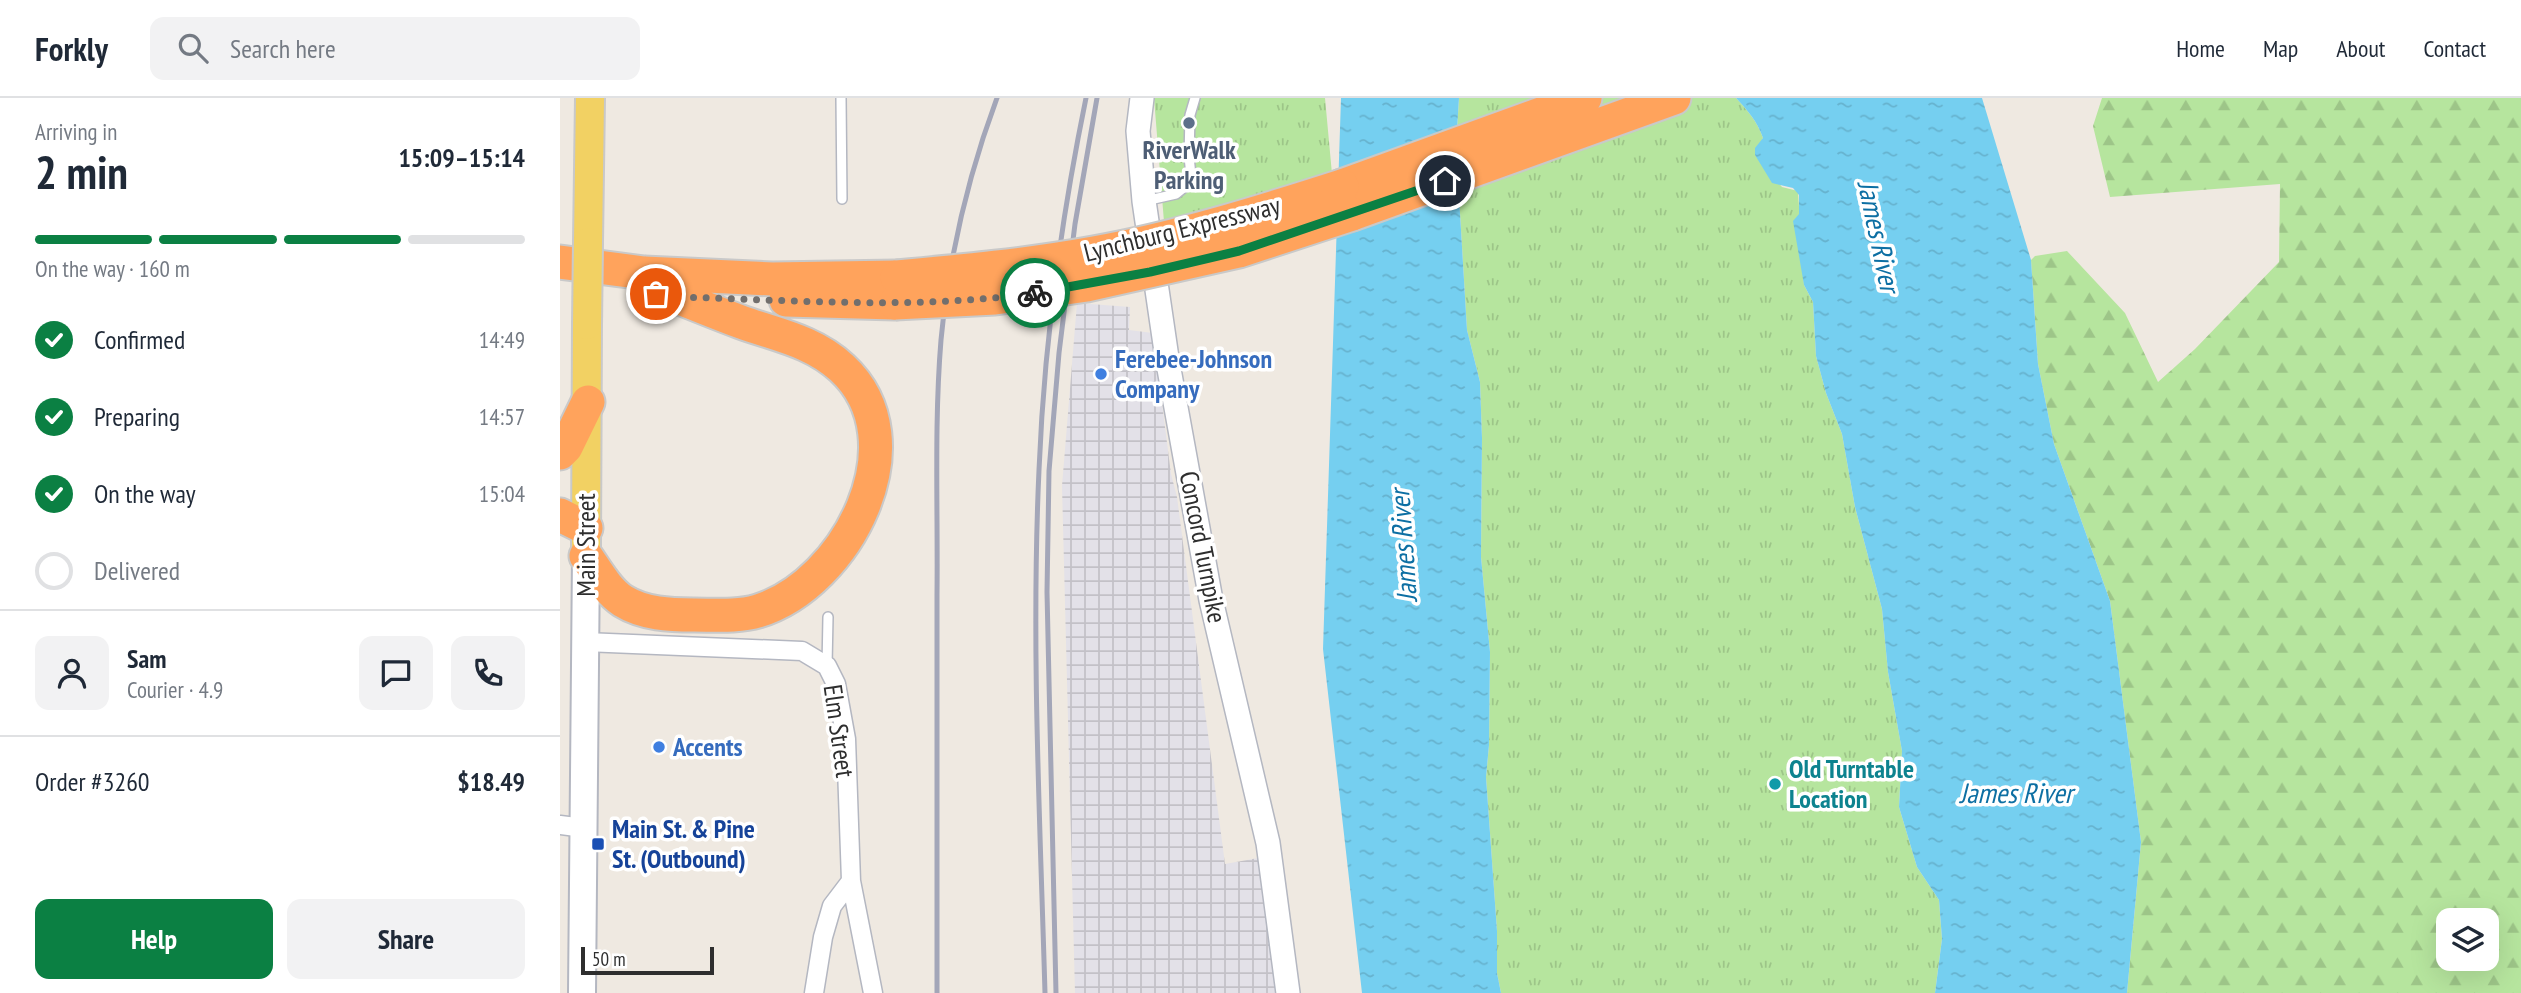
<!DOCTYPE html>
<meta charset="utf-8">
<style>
body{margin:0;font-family:"PT Sans Narrow",sans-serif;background:#f2f2f3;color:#1f2937;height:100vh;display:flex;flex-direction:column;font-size:26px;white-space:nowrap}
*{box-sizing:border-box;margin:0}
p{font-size:23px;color:#747a83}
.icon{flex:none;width:38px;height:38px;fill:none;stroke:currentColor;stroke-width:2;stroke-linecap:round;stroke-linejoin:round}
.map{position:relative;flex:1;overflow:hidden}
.sheet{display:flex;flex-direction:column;background:#fff;width:560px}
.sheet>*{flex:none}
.fabs{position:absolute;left:1876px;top:810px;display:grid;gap:14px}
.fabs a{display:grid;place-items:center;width:63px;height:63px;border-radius:14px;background:#fff;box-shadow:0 7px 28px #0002;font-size:35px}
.scale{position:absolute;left:21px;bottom:18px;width:133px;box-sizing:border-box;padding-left:7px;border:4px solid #2e2e2e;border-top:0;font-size:19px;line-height:24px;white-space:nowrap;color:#2e2e2e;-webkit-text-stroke:5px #fff;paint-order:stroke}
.pin{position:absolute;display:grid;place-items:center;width:60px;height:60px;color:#fff;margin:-30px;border:4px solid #fff;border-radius:50%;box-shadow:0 2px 7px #0007}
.courier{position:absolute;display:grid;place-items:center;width:70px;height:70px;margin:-35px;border:5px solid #0b8043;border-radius:50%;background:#fff;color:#222;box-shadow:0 2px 9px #0007}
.head em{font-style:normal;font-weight:700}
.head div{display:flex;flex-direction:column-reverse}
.head{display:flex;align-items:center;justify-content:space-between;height:119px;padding:0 35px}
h1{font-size:46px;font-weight:700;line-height:52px}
.bar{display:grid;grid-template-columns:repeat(4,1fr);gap:10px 7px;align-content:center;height:84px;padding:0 35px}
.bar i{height:9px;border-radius:5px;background:#e0e1e3}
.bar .current{background:#0b8043}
.bar p{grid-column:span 4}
.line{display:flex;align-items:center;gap:18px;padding:0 35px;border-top:2px solid #e0e1e3}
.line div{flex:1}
.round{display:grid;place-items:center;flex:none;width:74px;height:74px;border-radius:14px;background:#f2f2f3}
ol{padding:0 35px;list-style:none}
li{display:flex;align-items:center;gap:21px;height:77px}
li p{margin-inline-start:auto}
li .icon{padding:7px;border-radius:50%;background:#0b8043;color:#fff;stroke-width:4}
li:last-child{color:#747a83}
li i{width:38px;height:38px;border:4px solid #e0e1e3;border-radius:50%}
.cta{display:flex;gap:14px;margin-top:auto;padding:14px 35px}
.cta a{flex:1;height:80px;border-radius:14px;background:#0b8043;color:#fff;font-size:28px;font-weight:700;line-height:80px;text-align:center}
.cta a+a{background:#f2f2f3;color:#1f2937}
header{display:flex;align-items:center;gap:42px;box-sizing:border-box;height:98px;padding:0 35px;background:#fff;border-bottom:2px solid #e0e1e3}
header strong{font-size:33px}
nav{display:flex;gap:38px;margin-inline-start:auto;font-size:24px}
.search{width:490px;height:63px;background:#f2f2f3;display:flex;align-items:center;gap:18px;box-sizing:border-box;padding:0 24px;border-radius:14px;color:#747a83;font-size:26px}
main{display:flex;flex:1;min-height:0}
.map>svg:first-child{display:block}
.industrial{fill:url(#industrial-grid)}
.forest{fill:url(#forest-firs);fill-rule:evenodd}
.park{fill:url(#park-tufts)}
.water{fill:url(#water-ripples)}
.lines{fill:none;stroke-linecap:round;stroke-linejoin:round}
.service-casing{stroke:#b4b7c1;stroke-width:12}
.minor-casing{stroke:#b4b7c1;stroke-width:21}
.tertiary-casing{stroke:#b4b7c1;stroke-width:26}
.secondary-casing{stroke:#b4b7c1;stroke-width:30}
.primary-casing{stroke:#c9c9c9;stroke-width:32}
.motorway-casing{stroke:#c9c9c9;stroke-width:37}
.service{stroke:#fff;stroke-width:9}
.minor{stroke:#fff;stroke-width:18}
.tertiary{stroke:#fff;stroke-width:23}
.secondary{stroke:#fff;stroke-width:26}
.primary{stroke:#f2d163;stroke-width:28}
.motorway{stroke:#ffa35c;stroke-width:33}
.rail{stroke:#a3a6b8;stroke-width:5}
.primary-bridge-casing{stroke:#c9c9c9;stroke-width:32;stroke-linecap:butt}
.motorway-bridge-casing{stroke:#c9c9c9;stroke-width:37;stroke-linecap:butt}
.primary-bridge{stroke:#f2d163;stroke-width:28}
.motorway-bridge{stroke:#ffa35c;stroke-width:33}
.done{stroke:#726f6d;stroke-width:7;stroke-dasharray:0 12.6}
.route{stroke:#0b8043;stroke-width:9}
.service-dot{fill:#5c6f8a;stroke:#fff;stroke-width:2.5}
.shop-dot{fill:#3f7fe0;stroke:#fff;stroke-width:2.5}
.culture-dot{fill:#0f9aa8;stroke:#fff;stroke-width:2.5}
.transit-dot{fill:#1a4fb4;stroke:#fff;stroke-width:2.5}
.labels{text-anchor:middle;stroke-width:7;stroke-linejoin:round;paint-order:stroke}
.service-label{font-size:26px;font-weight:bold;fill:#4e5e75;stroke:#fff}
.street-label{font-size:26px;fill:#2e2e2e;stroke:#fff}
.shop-label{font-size:26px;font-weight:bold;fill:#366cbe;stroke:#fff;text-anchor:start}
.culture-label{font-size:26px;font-weight:bold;fill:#0d838f;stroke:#fff;text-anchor:start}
.transit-label{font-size:26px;font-weight:bold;fill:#164399;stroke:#fff;text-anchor:start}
.water-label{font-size:28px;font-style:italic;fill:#0d6fa3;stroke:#fff}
</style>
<header>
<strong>Forkly</strong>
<div class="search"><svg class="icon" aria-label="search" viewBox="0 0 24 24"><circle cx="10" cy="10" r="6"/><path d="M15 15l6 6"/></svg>Search here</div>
<nav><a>Home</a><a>Map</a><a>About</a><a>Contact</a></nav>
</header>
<main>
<section class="sheet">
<div class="head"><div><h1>2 min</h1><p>Arriving in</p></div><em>15:09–15:14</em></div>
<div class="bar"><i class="current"></i><i class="current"></i><i class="current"></i><i></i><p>On the way · 160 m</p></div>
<ol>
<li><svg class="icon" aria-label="check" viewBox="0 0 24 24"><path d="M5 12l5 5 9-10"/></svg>Confirmed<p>14:49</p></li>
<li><svg class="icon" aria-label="check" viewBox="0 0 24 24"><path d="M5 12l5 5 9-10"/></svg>Preparing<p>14:57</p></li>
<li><svg class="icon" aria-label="check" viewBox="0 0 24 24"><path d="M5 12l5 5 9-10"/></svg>On the way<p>15:04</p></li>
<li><i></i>Delivered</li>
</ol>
<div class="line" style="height:126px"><a class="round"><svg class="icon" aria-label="person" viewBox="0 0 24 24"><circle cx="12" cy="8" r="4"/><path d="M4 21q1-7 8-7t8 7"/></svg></a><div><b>Sam</b><p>Courier · 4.9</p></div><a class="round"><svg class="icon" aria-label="chat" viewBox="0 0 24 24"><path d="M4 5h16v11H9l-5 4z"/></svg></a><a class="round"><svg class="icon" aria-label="phone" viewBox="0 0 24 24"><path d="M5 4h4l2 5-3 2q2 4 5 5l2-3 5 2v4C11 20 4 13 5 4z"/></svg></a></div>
<div class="line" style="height:91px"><div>Order #3260</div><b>$18.49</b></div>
<div class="cta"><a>Help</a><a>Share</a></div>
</section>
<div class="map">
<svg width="1961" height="895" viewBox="0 0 1961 895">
<defs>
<pattern id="industrial-grid" width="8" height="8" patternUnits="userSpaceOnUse" patternTransform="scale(1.75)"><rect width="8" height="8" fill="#e3e1e8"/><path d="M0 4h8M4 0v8" fill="none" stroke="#c3c1c7"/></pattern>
<pattern id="forest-firs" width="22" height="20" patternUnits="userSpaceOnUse" patternTransform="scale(1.75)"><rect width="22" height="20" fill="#b6e59e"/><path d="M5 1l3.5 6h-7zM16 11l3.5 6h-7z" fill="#9dc588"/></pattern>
<pattern id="park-tufts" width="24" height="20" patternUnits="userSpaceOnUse" patternTransform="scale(1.75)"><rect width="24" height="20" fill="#b6e59e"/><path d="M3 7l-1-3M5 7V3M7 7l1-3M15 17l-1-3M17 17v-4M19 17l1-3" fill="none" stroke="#9dc588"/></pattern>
<pattern id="water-ripples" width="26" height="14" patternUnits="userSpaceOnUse" patternTransform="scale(1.75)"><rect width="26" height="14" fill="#75cff0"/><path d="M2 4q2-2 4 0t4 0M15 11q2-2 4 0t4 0" fill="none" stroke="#66b2ce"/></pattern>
</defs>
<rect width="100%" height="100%" fill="#efe9e1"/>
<path class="industrial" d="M517,205L570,209L569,232L593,235L611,376L617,399L665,766L698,760L716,895H515L502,388Z"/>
<path class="forest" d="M1542,0H1961V895H1567L1581,744L1550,503L1494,346L1478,266L1471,162L1475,158L1507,153L1565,215L1598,284L1635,251L1719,164L1720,86L1550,99L1533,28ZM1888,822H1927V861H1888Z"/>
<path class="park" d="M594,0H765L772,76L604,124Z
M899,0H1176C1188,13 1197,23 1203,40L1195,57L1222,89L1238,93L1244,187L1253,204L1256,258L1266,295L1282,336L1295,409L1322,511L1328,574L1342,653L1339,709L1357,769L1379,802L1382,841L1375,895H941L937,875V833L926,679L929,647L930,554L921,459L922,340L920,284L907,232L896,48Z"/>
<path class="water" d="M781,0H899L896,48L907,232L920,284L922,340L921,459L930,554L929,647L926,679L937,833V875L941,895H802L763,551Z
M1176,0H1422L1471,162L1478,266L1494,346L1550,503L1581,744L1567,895H1375L1382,841L1379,802L1357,769L1339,709L1342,653L1328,574L1322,511L1295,409L1282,336L1266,295L1256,258L1253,204L1244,187L1233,123L1239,116V97L1233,90L1212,85L1195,57V50L1203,40C1197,23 1188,13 1176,0Z"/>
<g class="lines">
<defs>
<path id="service" d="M281,0L282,101
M585,103L616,96L627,87L631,77L629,59L630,17L635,0
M267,568L268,519"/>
<path id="minor" d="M25,544L242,553L267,568L276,586L286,641L291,783L272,808L263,839L254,895
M0,727L24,730
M291,783L313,895"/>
<path id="tertiary" d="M582,0L578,33L584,103L607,260L651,502L708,745L728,895"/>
<path id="secondary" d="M22,895L26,458"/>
<path id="primary" d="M28,144L30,0
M26,448L27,227"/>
<path id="motorway" d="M782,88L1025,0
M792,116L1114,0
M0,164L84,175L212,181L337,179
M226,202L335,205
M0,355L6,349L28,304
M0,417L26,430
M26,458C36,472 47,493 63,503C84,516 110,517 134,517C155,517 178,519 198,513C287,486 361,343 282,270C253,243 217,237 181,224C159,216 138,207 117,199"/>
</defs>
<use href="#service" class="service-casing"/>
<use href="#minor" class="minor-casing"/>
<use href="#tertiary" class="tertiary-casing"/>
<use href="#secondary" class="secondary-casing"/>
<use href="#primary" class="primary-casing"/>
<use href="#motorway" class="motorway-casing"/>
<use href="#service" class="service"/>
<use href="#minor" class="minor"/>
<use href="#tertiary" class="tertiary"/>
<use href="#secondary" class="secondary"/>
<use href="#primary" class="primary"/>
<use href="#motorway" class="motorway"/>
<path class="rail" d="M377,895C377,762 377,630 377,497C378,412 374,327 381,242C389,159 408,78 437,0
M485,895C480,721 471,546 479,372C484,247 501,122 526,0
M496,895L487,494L489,373L499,255L515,126L537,0"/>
<defs>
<path id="primary-bridge" d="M27,227L28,144"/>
<path id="motorway-bridge" d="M337,179C403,173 468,167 534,155C618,140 701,114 782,88
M335,205L435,200L527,187L679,153L792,116"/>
</defs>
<use href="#primary-bridge" class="primary-bridge-casing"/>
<use href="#motorway-bridge" class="motorway-bridge-casing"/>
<use href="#primary-bridge" class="primary-bridge"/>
<use href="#motorway-bridge" class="motorway-bridge"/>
</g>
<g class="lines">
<path class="done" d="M96,196L117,199C236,202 356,212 475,195"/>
<path class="route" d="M475,195L590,174L679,153L885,83"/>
</g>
<circle class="service-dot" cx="629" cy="25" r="7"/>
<g class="shop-dot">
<circle cx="541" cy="276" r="7"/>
<circle cx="99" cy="649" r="7"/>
</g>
<circle class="culture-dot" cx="1215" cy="686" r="7"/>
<rect class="transit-dot" x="31" y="739" width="14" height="14" rx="3.5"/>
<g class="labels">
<g class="service-label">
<text x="629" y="61">RiverWalk<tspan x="629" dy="30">Parking</tspan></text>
</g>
<g class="street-label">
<text transform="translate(622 131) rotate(-14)" y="9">Lynchburg Expressway</text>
<text transform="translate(26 447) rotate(-90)" y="9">Main Street</text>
<text transform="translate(643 449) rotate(79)" y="9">Concord Turnpike</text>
<text transform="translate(279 633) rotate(82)" y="9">Elm Street</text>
</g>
<g class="shop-label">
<text x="555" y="270">Ferebee-Johnson<tspan x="555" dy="30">Company</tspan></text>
<text x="113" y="658">Accents</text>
</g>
<g class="culture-label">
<text x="1229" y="680">Old Turntable<tspan x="1229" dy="30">Location</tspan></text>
</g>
<g class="transit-label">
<text x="52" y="740">Main St. &amp; Pine<tspan x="52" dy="30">St. (Outbound)</tspan></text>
</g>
<g class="water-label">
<text transform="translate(1319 138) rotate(78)" y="10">James River</text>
<text transform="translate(843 448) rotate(-94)" y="10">James River</text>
<text x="1456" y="705">James River</text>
</g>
</g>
</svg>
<div class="fabs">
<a><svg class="icon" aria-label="layers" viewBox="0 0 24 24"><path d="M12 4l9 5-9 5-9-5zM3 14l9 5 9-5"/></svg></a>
</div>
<div class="scale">50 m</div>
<div class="pin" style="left:96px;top:196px;background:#ea580c"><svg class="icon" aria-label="bag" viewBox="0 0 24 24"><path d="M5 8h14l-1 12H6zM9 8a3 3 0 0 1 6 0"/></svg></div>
<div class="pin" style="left:885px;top:83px;background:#1f2937"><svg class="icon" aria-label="home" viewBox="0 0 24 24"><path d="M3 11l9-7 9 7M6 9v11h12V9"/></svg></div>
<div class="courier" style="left:475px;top:195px"><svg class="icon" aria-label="bike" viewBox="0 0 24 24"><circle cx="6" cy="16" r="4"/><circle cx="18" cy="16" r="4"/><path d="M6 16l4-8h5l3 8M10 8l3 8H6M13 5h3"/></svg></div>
</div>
</main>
